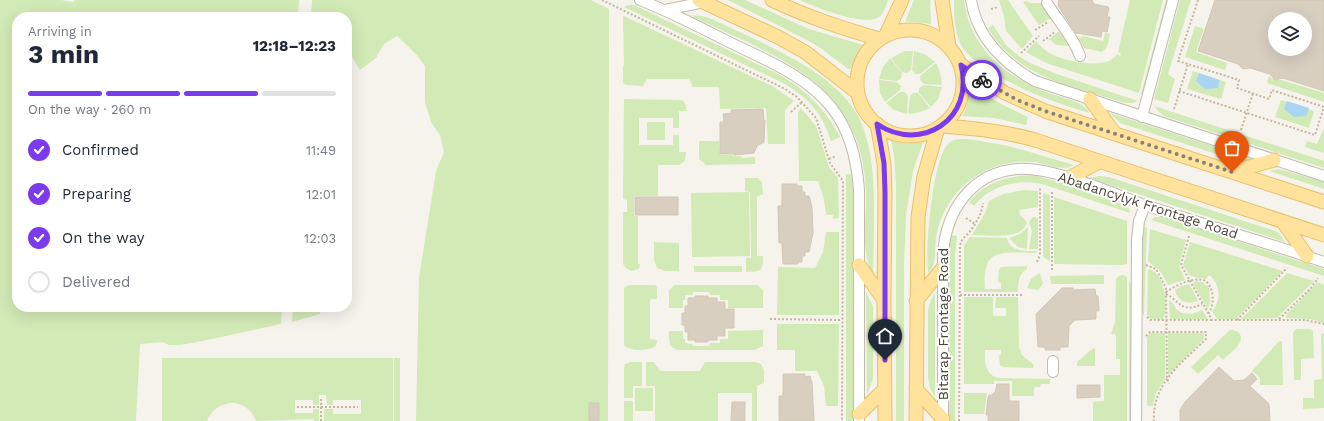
<!DOCTYPE html>
<meta charset="utf-8">
<style>
body{margin:0;font-family:"Work Sans",sans-serif;background:#f2f2f3;color:#1f2937;height:100vh;display:flex;flex-direction:column;font-size:15px;white-space:nowrap}
*{box-sizing:border-box;margin:0}
p{font-size:13px;color:#747a83}
.icon{flex:none;width:22px;height:22px;fill:none;stroke:currentColor;stroke-width:2;stroke-linecap:round;stroke-linejoin:round}
.map{position:relative;flex:1;overflow:hidden}
.drawer{position:absolute;left:12px;top:12px;width:340px;height:300px;display:flex;flex-direction:column;background:#fff;border-radius:16px;box-shadow:0 4px 16px #0002}
.drawer>*{flex:none}
.tools{position:absolute;left:1268px;top:12px;display:grid;gap:8px}
.tools a{display:grid;place-items:center;width:44px;height:44px;border-radius:50%;background:#fff;box-shadow:0 4px 16px #0002;font-size:20px}
.pin{position:absolute;display:grid;place-items:center;width:34px;height:34px;color:#fff;margin:-41px -17px;border-radius:50% 50% 50% 0;rotate:-45deg;box-shadow:0 0 4px #0007}
.pin .icon{rotate:45deg}
.courier{position:absolute;display:grid;place-items:center;width:40px;height:40px;margin:-20px;border:3px solid #7c3aed;border-radius:50%;background:#fff;color:#222;box-shadow:0 1px 5px #0007}
.overview em{font-style:normal;font-weight:700}
.overview div{display:flex;flex-direction:column-reverse}
.overview{display:flex;align-items:center;justify-content:space-between;height:68px;padding:0 16px}
h1{font-size:26px;font-weight:700;line-height:30px}
.bar{display:grid;grid-template-columns:repeat(4,1fr);gap:6px 4px;align-content:center;height:48px;padding:0 16px}
.bar i{height:5px;border-radius:3px;background:#e0e1e3}
.bar .selected{background:#7c3aed}
.bar p{grid-column:span 4}
ol{padding:0 16px;list-style:none}
li{display:flex;align-items:center;gap:12px;height:44px}
li p{margin-inline-start:auto}
li .icon{padding:4px;border-radius:50%;background:#7c3aed;color:#fff;stroke-width:4}
li:last-child{color:#747a83}
li i{width:22px;height:22px;border:2px solid #e0e1e3;border-radius:50%}
.map>svg:first-child{display:block}
.green{fill:#d2eab5}
.water{fill:#a9d4f2}
.building{fill:#d8cfc1;stroke:#d3c7b4;fill-rule:evenodd}
.lines{fill:none;stroke-linecap:round;stroke-linejoin:round}
.minor-casing{stroke:#c2bbae;stroke-width:12}
.major-casing{stroke:#e6c16a;stroke-width:15}
.path{stroke:#c4b79f;stroke-width:2;stroke-dasharray:2 2;stroke-linecap:butt}
.minor{stroke:#fff;stroke-width:10}
.major{stroke:#ffe39c;stroke-width:13}
.done{stroke:#878178;stroke-width:4;stroke-dasharray:0 7.2}
.route{stroke:#7c3aed;stroke-width:5}
.labels{text-anchor:middle;stroke-width:4;stroke-linejoin:round;paint-order:stroke}
.street-label{font-size:14px;fill:#4b4439;stroke:#fff}
</style>
<div class="map">
<svg width="1324" height="421" viewBox="0 0 1324 421">
<rect width="100%" height="100%" fill="#f6f3ec"/>
<path class="green" d="M0,0H61L73,2L75,0H299L298,17H17V307H282L281,324L202,341L181,345H169L162,342L140,344L136,421H0Z
M312,0H591L609,9L608,421H416L419,278L436,171L444,152L440,135L431,122L425,102V66L415,53L397,36L384,44L376,58L360,70L347,49V17H311Z
M728,0H745L809,29L863,45L850,69H848L819,47L805,39Z
M800,0H888C886,6 884,15 877,18C863,26 814,7 800,0Z
M914,0H930L931,24L906,21V19Z
M954,0H964C970,49 1006,77 1049,93C1062,98 1078,100 1088,110L1089,113C1051,101 1016,89 983,66C976,61 967,55 963,48C954,35 954,14 954,0Z
M999,0H1008L1033,36L1022,49L1006,31L1004,16Z
M1130,0H1163L1139,93L1046,63L1026,52L1036,41C1040,47 1051,55 1058,57C1072,62 1109,70 1117,54L1120,56L1121,54L1118,52Z
M1166,0H1168L1143,94H1141Z
M1180,0H1191L1168,74L1175,79L1168,103L1154,99Z
M1025,1L1032,3H1042L1052,17L1039,25L1023,2Z
M628,5H634L776,73C804,88 825,108 840,137L831,141C822,112 808,98 783,83L624,7Z
M689,15L702,16L712,19C757,41 836,71 859,118C880,161 873,227 873,275C860,254 867,216 866,191C862,80 774,56 689,15Z
M624,16L774,87L794,101L785,110V144H768L766,108L720,109L719,87H693L689,79H647L643,86L626,85L623,83V66L624,64L623,17Z
M993,25L1006,45L1019,56L1030,63L1057,74L1138,101L1131,103H1125C1074,86 1016,78 988,28Z
M1195,26L1204,29L1196,52L1227,63L1225,70L1185,57Z
M1061,30L1071,45L1070,46L1056,45L1049,39Z
M1105,33L1110,34L1107,47L1102,52L1084,48L1078,39L1083,36L1103,41Z
M905,51H913L911,70L907,73L902,72L891,58Z
M914,51L926,55L935,62L920,74H915L912,70Z
M890,58L902,73L901,78L897,81L879,79L883,67Z
M936,63L940,72L942,85L924,84L920,80L921,75Z
M1193,71L1199,73L1196,81L1218,88L1220,80L1226,82L1221,99L1187,89Z
M1269,76L1275,80H1281L1324,93V102L1267,83Z
M879,80L897,82L901,86L900,90L885,102L880,93Z
M924,85L942,87L938,99L931,107L919,93V88Z
M971,86L1001,104L1028,117L1026,125L994,118L962,116L966,109Z
M900,92H905L908,96L907,114L894,110L886,103Z
M913,93H918L930,108L921,112L908,114L910,96Z
M624,99L680,100C686,101 686,106 687,111H679V128H673V118H639V145H673V135H679V152H686L685,161L679,165H658V196H634V216H638V264H640L639,269L632,271L627,269L623,264V212H627V200L623,199Z
M1281,100L1287,102L1284,109L1306,116L1308,109L1314,111L1309,128L1275,117Z
M1154,106L1324,161V168L1164,116L1159,112Z
M801,108L816,126L829,167L838,178L839,218L833,219V215H826L824,199L818,181H799L798,112Z
M1110,113L1253,159L1243,162L1238,161L1120,123Z
M647,122H665V140H647Z
M1324,128V153L1305,147L1307,141L1317,144Z
M968,139L1009,146L1074,165C1063,172 1047,164 1035,162C1009,159 984,168 964,185C949,199 939,218 936,238C934,250 938,264 928,273C925,251 932,160 948,144C953,138 961,139 968,139Z
M699,141H719L720,155L733,154V156H741L742,158L755,157V164L706,165L699,159Z
M891,141L907,144L923,142L913,171L906,215L904,264V421H896V184L894,155Z
M1279,169L1324,182V189L1269,171Z
M846,174H851L853,187V421H846Z
M1032,175L1055,181L1122,204L1129,208L1130,213L1042,184C1017,179 990,185 974,206L969,202C985,182 1007,176 1032,175Z
M1099,176L1109,177L1275,231L1279,233L1285,242L1089,178Z
M745,178H758L762,182L763,194L757,197V256H763C763,272 761,271 746,272V258H751L750,192L745,191Z
M1024,190L1038,191V207L1019,210L1020,215L1027,222C1023,241 986,235 972,235L985,213L989,201L1003,194Z
M749,192L750,256L692,257L691,193Z
M1043,193L1050,195V261L1043,257Z
M1054,197L1127,221V264L1122,265L1054,264Z
M1033,217L1038,218V249H1029L1032,231L1029,222Z
M1155,217H1162L1324,269V276L1151,220Z
M1143,226L1147,228L1144,316C1138,305 1142,242 1143,226Z
M1028,227L1027,249L1018,247L1009,238L1020,234Z
M1150,229L1186,240L1179,266L1185,280L1168,285L1161,272L1148,261Z
M826,232H839V315H777L778,267L815,268L823,252Z
M950,235L957,236L955,256V421H948V256Z
M970,237L1007,238C1009,252 1026,251 1037,251V253C1005,253 981,245 985,289H1001V283L998,282L999,270L1001,267L1027,266V269C1018,274 1018,283 1018,292H964V246Z
M654,242L679,243V271H665L657,268L654,260Z
M1190,242L1283,271L1236,319H1217L1212,311C1222,300 1220,283 1209,275L1206,279L1190,276L1183,265Z
M694,266H742V272H694Z
M1148,269C1164,270 1170,309 1163,319H1151L1147,316Z
M1040,273L1043,284L1038,290L1027,288L1031,279Z
M1287,273L1314,281L1277,318L1241,319Z
M1104,275V284H1051L1050,276Z
M1123,275L1127,277V421H1093V402L1104,401V375H1120V359H1116V336L1115,334H1111L1115,322L1116,279L1119,276Z
M1129,280L1131,284V421H1129Z
M1196,281L1202,282L1209,287L1210,302L1208,309L1207,308L1193,283Z
M1318,282L1324,285V323L1310,319L1286,318V315Z
M1189,284L1198,300L1197,301C1187,305 1177,301 1175,290L1181,286Z
M629,285H655L657,287V299H650V339L657,340L656,346C649,351 629,352 624,345V288Z
M675,285H757L763,290V308H728V300H720V295H710L709,292H693L692,295H685V300H683V308H669V290Z
M866,292L873,306V379L867,395Z
M935,293V397L930,388L928,378V310L931,300Z
M964,297H993V316H1006V308H995L996,297H1018L1019,347L1022,355L1034,365L1033,368L1004,367L1000,366L999,355H1001V350H985C984,362 985,373 997,378L1050,379V384H1041L1040,387H1034V396H1012V381H994V384H964Z
M1169,300L1173,303L1176,309L1182,313L1192,314L1202,310L1208,319H1170Z
M293,307H320V314L292,322Z
M777,324H839L838,406H826L824,386L817,371H795V350H777Z
M1296,329H1310L1313,331L1314,358L1301,359V380H1294L1293,333Z
M763,330V346L755,350H677C668,347 669,339 669,331H683V339H685V343L692,344L693,346H709L710,343H720V339H728V331Z
M1230,330C1233,330 1236,330 1239,333C1247,342 1229,354 1223,360L1218,355L1198,374L1191,367Z
M1151,333H1165V379L1156,393L1153,406H1147V337Z
M1168,333H1204V339L1168,375Z
M1321,333L1324,334V408L1303,409V398H1314V380L1322,379Z
M1279,341H1282L1283,385H1260V378L1252,371Z
M1095,348V366H1077V362L1092,349Z
M162,358H393V421H324V409H333V414H361V400H333V405H327L326,395H319V405H313V400H295V413H313V409H319V421H314L313,419L256,421C247,396 216,398 207,421H162Z
M394,358H400V421H394Z
M630,362H642V386H633V398H624V368L625,364Z
M646,362H654L660,371H700L705,362H755L761,364L764,370V383L757,386V421H752V393H718V421H655V386H646Z
M635,388H653V411H635Z
M964,393H987L984,414H964Z
M624,401H633V421H624Z"/>
<path class="water" d="M1199,73L1220,80L1218,88L1205,89L1196,81Z
M1287,101L1309,108L1306,116L1294,117L1284,109Z"/>
<path class="building" d="M1059,0H1092L1094,4L1108,7L1109,8L1107,17H1110L1107,32L1102,31L1101,37L1076,33L1058,6Z
M1215,0H1324V91L1283,78L1275,80L1270,74L1250,68L1243,69L1238,64L1198,51ZM1275,19H1305V49H1275Z
M763,109L764,121L765,120L764,142L757,146L754,153L734,155V153L720,154V122H724L723,114L731,113V110Z
M782,184H797V186H802V192H805V196H809L812,207L813,233L809,252H805V256H802V262H798V264H783L782,243H779L778,206H782Z
M635,197H678V215H635Z
M1062,288H1073V290L1095,289L1096,296H1098L1099,311H1096V319L1075,320L1069,326L1068,347H1060V350H1045V347H1038L1036,314Z
M695,296H708V298H717V302H725V309H734V328H725V336H717V340H708V342H695V340H688V332H685V325H682V313H685V306H688V298H695Z
M1219,367L1234,381L1244,380L1252,373L1257,379L1250,386L1269,404L1270,421H1180V410L1185,402Z
M783,374H805V377L810,376L811,381H812L814,421H779V396H783Z
M997,384H1009V401H1019V421H988V415H986L988,398L989,395H993V393H995Z
M1077,385H1100V397L1077,398Z
M732,402H745V421H731Z
M589,403H599V421H589Z"/>
<g class="lines">
<defs>
<path id="minor" d="M640,0C671,12 701,28 731,43C766,60 807,76 832,108C851,132 857,161 859,190V421
M971,0C977,37 1003,63 1035,81L1324,176
M1047,3C1058,21 1073,36 1080,56
M665,10L704,2
M1142,117L1173,0
M1053,361V372
M943,421V254C946,211 971,173 1017,169C1052,166 1111,193 1145,205C1204,225 1265,242 1324,262
M1136,421L1137,240L1139,221L1145,205"/>
<path id="major" d="M699,0L778,37L805,52L858,93
M772,0C807,17 842,28 879,39
M942,0L949,46
M857 83a53 53 0 1 1 106 0a53 53 0 1 1-106 0Z
M886,35L902,0
M961,65L1005,93L1045,111L1324,202
M1090,99L1115,134
M877,124L884,163L885,192L884,300L885,421
M941,126C974,128 1004,131 1035,140L1324,235
M1232,172L1274,160
M1069,178L1099,162
M1283,222L1307,256
M859,265L884,300
M916,301L942,269
M916,389L943,419
M859,414L885,389
M916,421L918,217L924,176L938,128"/>
</defs>
<use href="#minor" class="minor-casing"/>
<use href="#major" class="major-casing"/>
<path class="path" d="M602,0L785,89L797,97L816,118L830,163L843,181L842,421
M1198,0L1178,61L1239,80L1237,88L1269,99L1272,90L1324,107
M991,9L998,7
M1035,30L1048,22
M1043,41L1055,32
M1021,53L1039,36
M1179,91L1315,135L1324,107
M1174,109L1188,64
M791,112L802,102
M1241,130L1253,93
M829,159L836,156
M1052,192V270
M966,218L975,224
M1189,236L1181,265L1212,320H1305L1324,324
M1037,262L1040,255V188
M1146,265L1156,269L1166,288L1167,378L1169,384
M1166,292C1177,285 1193,276 1206,281C1214,289 1215,304 1208,314
M1166,294C1180,301 1181,314 1202,304
M960,295H1023
M1147,317L1150,320H1211
M770,319L842,320
M1279,319L1311,288L1318,278
M1237,320L1287,268
M1146,336L1150,332H1206V339C1182,363 1152,383 1154,421
M297,407H358
M321,421V397
M959,421L960,246C961,238 967,236 971,230C977,222 982,213 983,203"/>
<use href="#minor" class="minor"/>
<use href="#major" class="major"/>
</g>
<g class="lines">
<path class="done" d="M982,80L1017,100L1045,111L1232,172"/>
<path class="route" d="M885,360V192L884,163L877,124C922,154 975,118 961,65L982,80"/>
</g>
<g class="labels">
<g class="street-label">
<text transform="translate(1148 205) rotate(18)" y="5">Abadancylyk Frontage Road</text>
<text transform="translate(943 324) rotate(-90)" y="5">Bitarap Frontage Road</text>
</g>
</g>
</svg>
<div class="tools">
<a><svg class="icon" aria-label="layers" viewBox="0 0 24 24"><path d="M12 4l9 5-9 5-9-5zM3 14l9 5 9-5"/></svg></a>
</div>
<div class="pin" style="left:1232px;top:172px;background:#ea580c"><svg class="icon" aria-label="bag" viewBox="0 0 24 24"><path d="M5 8h14l-1 12H6zM9 8a3 3 0 0 1 6 0"/></svg></div>
<div class="pin" style="left:885px;top:360px;background:#1f2937"><svg class="icon" aria-label="home" viewBox="0 0 24 24"><path d="M3 11l9-7 9 7M6 9v11h12V9"/></svg></div>
<div class="courier" style="left:982px;top:80px"><svg class="icon" aria-label="bike" viewBox="0 0 24 24"><circle cx="6" cy="16" r="4"/><circle cx="18" cy="16" r="4"/><path d="M6 16l4-8h5l3 8M10 8l3 8H6M13 5h3"/></svg></div>
<section class="drawer">
<div class="overview"><div><h1>3 min</h1><p>Arriving in</p></div><em>12:18–12:23</em></div>
<div class="bar"><i class="selected"></i><i class="selected"></i><i class="selected"></i><i></i><p>On the way · 260 m</p></div>
<ol>
<li><svg class="icon" aria-label="check" viewBox="0 0 24 24"><path d="M5 12l5 5 9-10"/></svg>Confirmed<p>11:49</p></li>
<li><svg class="icon" aria-label="check" viewBox="0 0 24 24"><path d="M5 12l5 5 9-10"/></svg>Preparing<p>12:01</p></li>
<li><svg class="icon" aria-label="check" viewBox="0 0 24 24"><path d="M5 12l5 5 9-10"/></svg>On the way<p>12:03</p></li>
<li><i></i>Delivered</li>
</ol>
</section>
</div>
